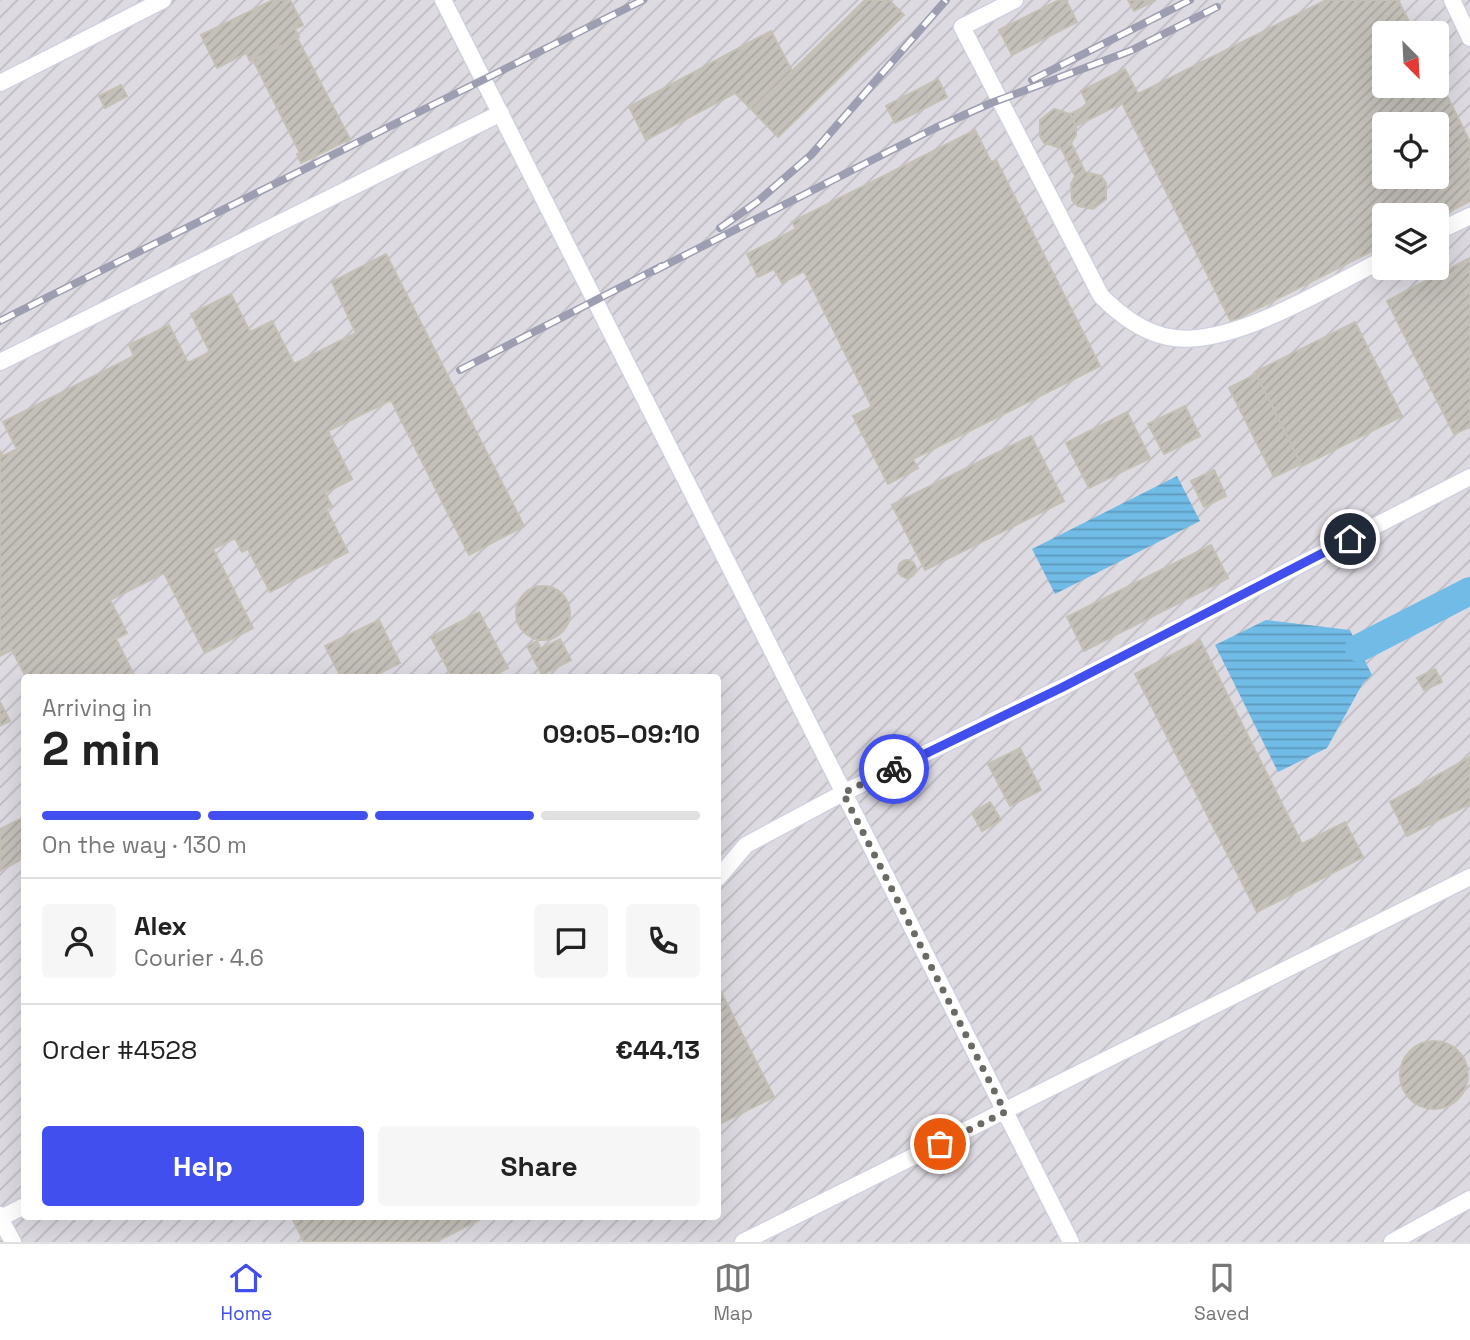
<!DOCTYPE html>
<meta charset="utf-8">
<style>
body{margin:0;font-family:"Space Grotesk",sans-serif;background:#f6f6f6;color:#222;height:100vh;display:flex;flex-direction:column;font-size:26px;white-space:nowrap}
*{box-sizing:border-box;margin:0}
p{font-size:23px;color:#767676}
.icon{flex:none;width:38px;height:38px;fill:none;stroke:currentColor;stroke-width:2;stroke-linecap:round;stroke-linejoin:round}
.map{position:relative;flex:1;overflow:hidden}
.side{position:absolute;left:21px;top:674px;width:700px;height:546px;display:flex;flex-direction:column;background:#fff;border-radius:7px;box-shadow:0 7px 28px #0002}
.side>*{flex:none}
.needle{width:46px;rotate:156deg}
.tools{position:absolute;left:1372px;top:21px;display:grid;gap:14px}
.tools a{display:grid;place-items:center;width:77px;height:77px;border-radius:7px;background:#fff;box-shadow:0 7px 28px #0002;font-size:35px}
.pin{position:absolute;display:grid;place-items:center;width:60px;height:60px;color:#fff;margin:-30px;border:4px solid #fff;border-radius:50%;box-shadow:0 2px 7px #0007}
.courier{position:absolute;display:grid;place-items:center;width:70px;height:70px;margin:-35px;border:5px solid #414fef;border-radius:50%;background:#fff;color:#222;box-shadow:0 2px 9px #0007}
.head em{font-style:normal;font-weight:600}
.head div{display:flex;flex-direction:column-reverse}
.head{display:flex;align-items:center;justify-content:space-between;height:119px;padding:0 21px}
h1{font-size:46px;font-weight:600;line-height:52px}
.bar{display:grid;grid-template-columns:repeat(4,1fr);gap:10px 7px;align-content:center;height:84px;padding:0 21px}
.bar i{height:9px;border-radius:5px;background:#e0e0e0}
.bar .on{background:#414fef}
.bar p{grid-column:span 4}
.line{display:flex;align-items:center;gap:18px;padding:0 21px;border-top:2px solid #e0e0e0}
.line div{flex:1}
.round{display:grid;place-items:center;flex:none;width:74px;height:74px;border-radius:7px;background:#f6f6f6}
.action{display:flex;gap:14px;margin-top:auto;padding:14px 21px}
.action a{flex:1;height:80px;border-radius:7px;background:#414fef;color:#fff;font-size:28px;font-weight:600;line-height:80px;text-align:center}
.action a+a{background:#f6f6f6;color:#222}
.tab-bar{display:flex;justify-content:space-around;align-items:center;height:98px;border-top:2px solid #e0e0e0;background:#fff;font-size:19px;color:#767676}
.tab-bar a{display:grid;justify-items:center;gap:4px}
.tab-bar .on{color:#414fef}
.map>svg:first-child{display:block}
.industrial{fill:url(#industrial-furrows);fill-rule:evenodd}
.water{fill:url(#water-rules)}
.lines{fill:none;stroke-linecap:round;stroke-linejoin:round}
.canal{stroke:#71bce7;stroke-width:28}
.building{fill:url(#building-hatch);stroke:#c5c0b4;stroke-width:2;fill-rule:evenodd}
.service-casing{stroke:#cfd1e0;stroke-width:19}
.service{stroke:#fff;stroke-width:16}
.rail-casing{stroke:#9d9eb1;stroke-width:8}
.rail{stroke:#fff;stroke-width:5;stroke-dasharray:16;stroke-linecap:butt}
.done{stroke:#6c6a66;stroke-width:7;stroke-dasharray:0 12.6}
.route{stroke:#414fef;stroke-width:9}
</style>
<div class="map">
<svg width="1470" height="1242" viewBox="0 0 1470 1242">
<defs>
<pattern id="industrial-furrows" width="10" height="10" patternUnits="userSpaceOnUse" patternTransform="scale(1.75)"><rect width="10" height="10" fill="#dddae2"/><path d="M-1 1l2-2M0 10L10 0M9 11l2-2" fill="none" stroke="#bebbc2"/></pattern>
<pattern id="water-rules" width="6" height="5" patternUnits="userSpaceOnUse" patternTransform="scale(1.75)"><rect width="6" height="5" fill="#71bce7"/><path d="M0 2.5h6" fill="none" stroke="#5d99bb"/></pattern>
<pattern id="building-hatch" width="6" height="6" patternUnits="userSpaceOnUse" patternTransform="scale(1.75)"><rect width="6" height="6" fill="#c5c1ba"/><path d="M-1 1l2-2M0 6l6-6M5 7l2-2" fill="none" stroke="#a9a6a0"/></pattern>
</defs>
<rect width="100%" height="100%" fill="#eae5da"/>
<path class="industrial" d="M0,0H1470V1242H0ZM1384,33H1437V86H1384ZM1384,124H1437V177H1384ZM1384,215H1437V268H1384ZM24,677H718V1216H24Z"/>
<path class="water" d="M1177,476L1200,521L1055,594L1032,549Z
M1266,620L1350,630L1372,675L1363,683L1327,748L1278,772L1215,645Z"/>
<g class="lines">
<path class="canal" d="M1359,648L1470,591"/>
</g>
<path class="building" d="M273,0H290L303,25L295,29L299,37L250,61L246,53L217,68L201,35Z
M865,0H889L904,15L778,137L752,110Z
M1059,0H1066L1077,22L1012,55L999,30Z
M1128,0H1156L1134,11Z
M1326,0H1398L1415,33H1384V86H1437V76L1470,142V201L1437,218V215H1384V245L1231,322L1122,103L1076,126L1070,114L1088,105L1081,91L1125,69L1138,94ZM1384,124H1437V177H1384Z
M771,31L792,71L752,110L735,93L646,140L629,107Z
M297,38L350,139L301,163L297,154L300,153L253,60Z
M938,79L947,97L895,123L886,106Z
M121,85L127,96L105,108L99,96Z
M1054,109L1070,114L1076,126V135L1071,143L1085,172L1101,176L1106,183V199L1093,209L1078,206L1072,200L1071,184L1075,176L1061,148L1044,143L1040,136V120Z
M975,130L991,162L996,160L1100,366L913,459L918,468L888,484L853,416L872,407L804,271L782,283L774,269L758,277L747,254L796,229L792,222Z
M386,254L524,526L469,555L391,400L328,431L352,479L325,493L332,506L326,509L348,552L270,592L248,549L242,552L235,538L213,549L253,628L205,653L164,573L110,600L127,633L116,639L135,677H26L12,650L0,656V451L3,456L17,449L3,422L134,356L129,345L169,325L188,363L210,352L191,314L231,294L250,332L272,321L294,364L356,333L332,282Z
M1470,258V427L1454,434L1387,301Z
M1355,322L1402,416L1302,466L1255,372Z
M1256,374L1301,464L1274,477L1229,388Z
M1185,406L1200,436L1164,454L1148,424Z
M1127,412L1150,458L1089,488L1066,443Z
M1031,436L1064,501L925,570L892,505Z
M1214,470L1226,496L1204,507L1191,481Z
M1211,545L1228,578L1084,651L1067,617Z
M898 569a9 9 0 1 1 18 0a9 9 0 1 1-18 0Z
M516 613a27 27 0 1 1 54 0a27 27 0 1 1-54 0Z
M479,612L508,668L490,677H452L431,637Z
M379,620L400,663L372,677H341L325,646Z
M560,639L571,660L542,675L527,646L537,641L541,649Z
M1200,640L1302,844L1345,822L1363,857L1257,912L1135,674Z
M1435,669L1442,682L1424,690L1417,678Z
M0,702L10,721L0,726Z
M1020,748L1041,790L1010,806L988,764Z
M1470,757V804L1407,836L1390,802Z
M990,802L1001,820L982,831L972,813Z
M24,817V858L0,871V829Z
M720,990L774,1097L718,1125V991Z
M1400 1075a34 34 0 1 1 68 0a34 34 0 1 1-68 0Z
M291,1216H487L435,1242H304Z"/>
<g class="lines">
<defs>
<path id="service" d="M443,0L1071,1242
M1015,0L962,27L1101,296C1119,314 1139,330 1164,336C1225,353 1329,286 1384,259
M1452,0L1470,38
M0,83L163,0
M1437,232L1470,216
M0,362L501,113
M718,878L746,845L843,793L1061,688L1470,477
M0,1215L1,1218L24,1206
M0,1218L13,1242
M743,1242L1470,877
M1392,1242L1470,1199"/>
</defs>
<use href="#service" class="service-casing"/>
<use href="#service" class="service"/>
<defs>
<path id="rail" d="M1032,80L1190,0
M720,228L757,202L811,155L946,0
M654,271L935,128L991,103L1130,51L1217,7
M0,321L643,0
M460,370L662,266"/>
</defs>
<use href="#rail" class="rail-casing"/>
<use href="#rail" class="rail"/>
</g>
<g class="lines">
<path class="done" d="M894,769L843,793L1005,1112L940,1144"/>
<path class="route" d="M894,769L1061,688L1350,539"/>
</g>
</svg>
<div class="tools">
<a><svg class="needle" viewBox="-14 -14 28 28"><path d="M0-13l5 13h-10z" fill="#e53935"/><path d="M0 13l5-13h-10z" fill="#767676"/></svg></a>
<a><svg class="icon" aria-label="locate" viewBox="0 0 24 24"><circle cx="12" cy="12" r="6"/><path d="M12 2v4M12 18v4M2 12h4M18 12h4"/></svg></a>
<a><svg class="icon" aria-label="layers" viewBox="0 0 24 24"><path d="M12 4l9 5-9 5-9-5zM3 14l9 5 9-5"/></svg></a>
</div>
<div class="pin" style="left:940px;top:1144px;background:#ea580c"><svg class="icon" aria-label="bag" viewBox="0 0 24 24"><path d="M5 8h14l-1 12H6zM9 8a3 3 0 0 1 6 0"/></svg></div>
<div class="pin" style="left:1350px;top:539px;background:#1f2937"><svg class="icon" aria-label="home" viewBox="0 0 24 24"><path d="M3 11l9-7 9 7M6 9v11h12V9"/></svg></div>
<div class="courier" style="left:894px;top:769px"><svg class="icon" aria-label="bike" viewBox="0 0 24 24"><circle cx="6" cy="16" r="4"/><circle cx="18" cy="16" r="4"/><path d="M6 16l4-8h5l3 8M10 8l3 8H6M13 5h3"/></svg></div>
<section class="side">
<div class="head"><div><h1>2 min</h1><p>Arriving in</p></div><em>09:05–09:10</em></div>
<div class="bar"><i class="on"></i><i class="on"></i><i class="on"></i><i></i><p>On the way · 130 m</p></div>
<div class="line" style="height:126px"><a class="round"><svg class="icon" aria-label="person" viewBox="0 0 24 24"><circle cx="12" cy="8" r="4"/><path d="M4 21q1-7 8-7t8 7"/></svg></a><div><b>Alex</b><p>Courier · 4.6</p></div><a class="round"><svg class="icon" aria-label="chat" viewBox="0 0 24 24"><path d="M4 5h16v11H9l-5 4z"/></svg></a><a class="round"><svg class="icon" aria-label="phone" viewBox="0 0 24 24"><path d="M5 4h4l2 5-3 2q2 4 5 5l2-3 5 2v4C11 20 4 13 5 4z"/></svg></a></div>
<div class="line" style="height:91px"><div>Order #4528</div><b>€44.13</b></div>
<div class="action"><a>Help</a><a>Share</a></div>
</section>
</div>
<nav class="tab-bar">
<a class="on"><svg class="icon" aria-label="home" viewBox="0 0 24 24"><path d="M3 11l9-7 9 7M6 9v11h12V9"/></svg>Home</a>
<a><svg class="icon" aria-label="map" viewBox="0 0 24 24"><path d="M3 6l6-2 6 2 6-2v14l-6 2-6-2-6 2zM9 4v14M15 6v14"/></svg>Map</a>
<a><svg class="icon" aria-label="saved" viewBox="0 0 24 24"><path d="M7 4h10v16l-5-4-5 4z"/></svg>Saved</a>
</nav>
